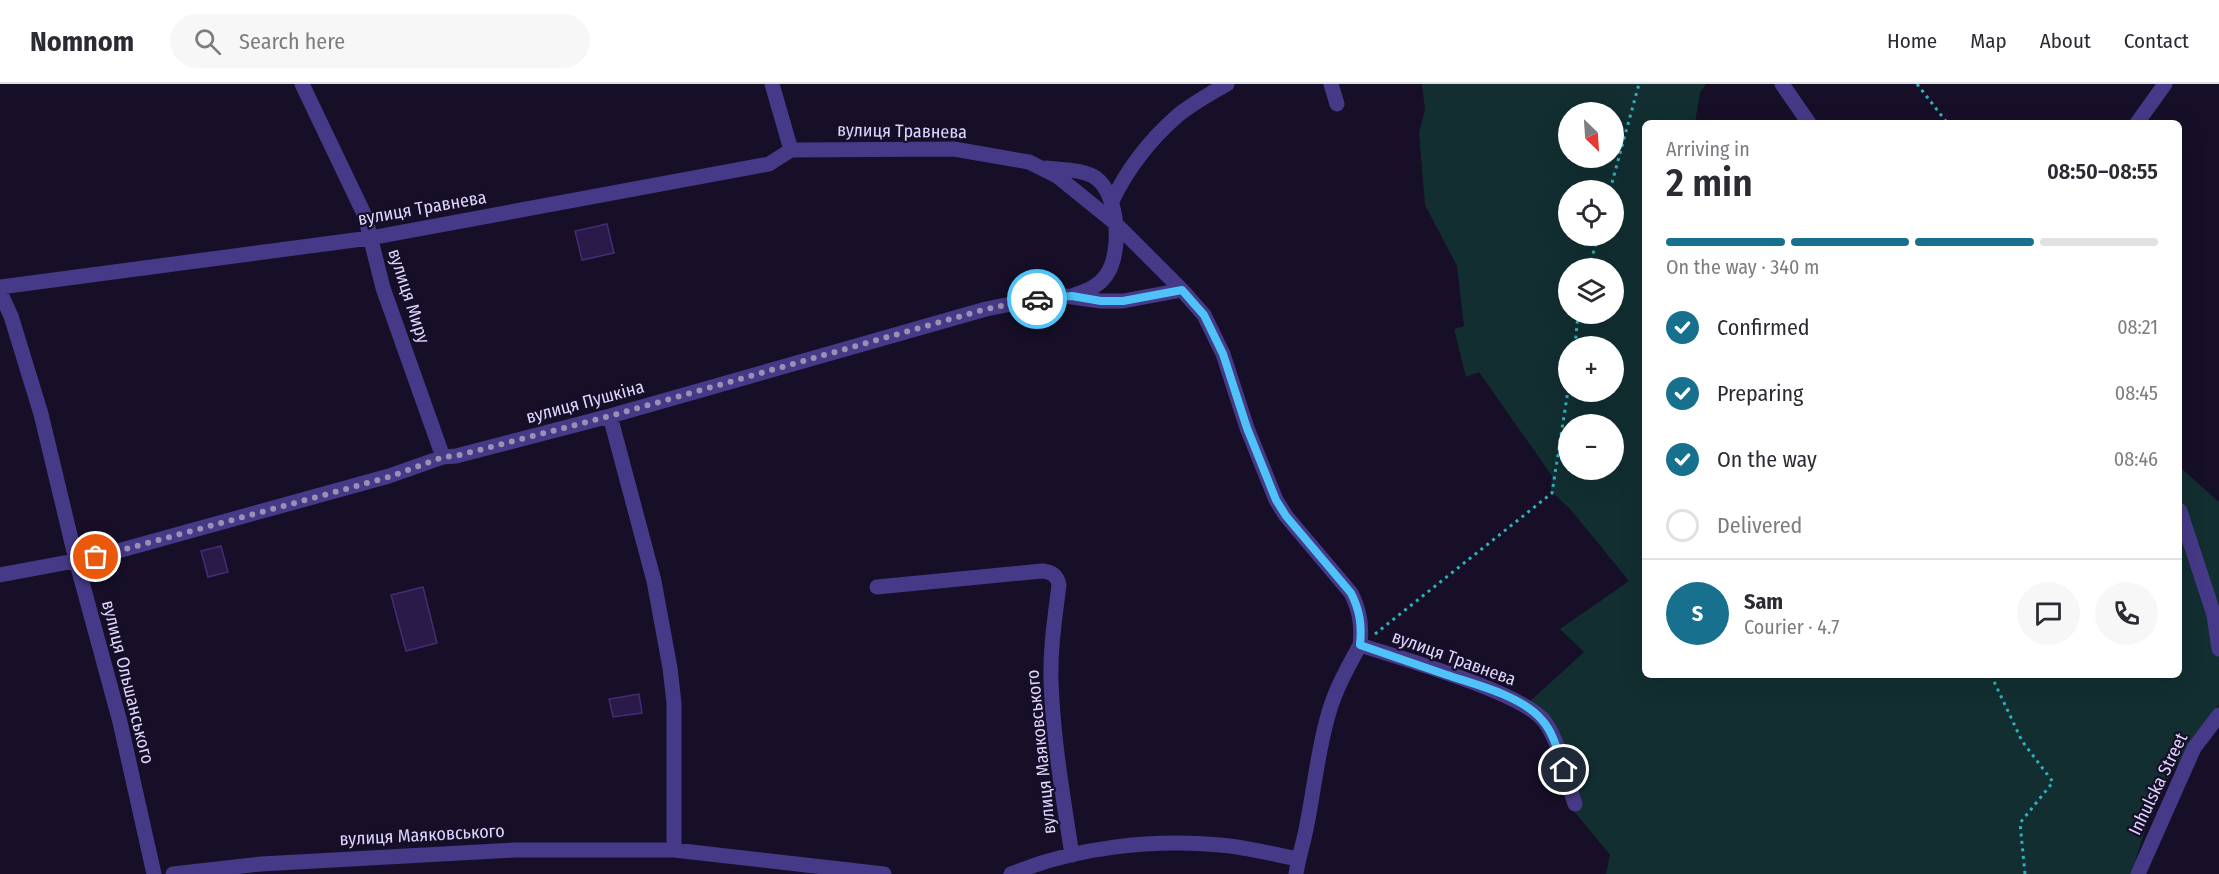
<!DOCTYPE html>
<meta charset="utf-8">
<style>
body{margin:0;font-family:"Fira Sans Condensed",sans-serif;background:#f7f7f7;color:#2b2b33;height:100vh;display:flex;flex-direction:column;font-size:22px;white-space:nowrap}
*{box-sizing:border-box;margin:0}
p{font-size:20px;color:#7c7c81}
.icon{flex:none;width:33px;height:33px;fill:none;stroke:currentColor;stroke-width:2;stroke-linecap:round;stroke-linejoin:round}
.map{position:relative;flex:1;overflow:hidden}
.side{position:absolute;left:1642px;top:36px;width:540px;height:558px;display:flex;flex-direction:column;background:#fff;border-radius:9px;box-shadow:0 6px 24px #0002}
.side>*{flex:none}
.needle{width:39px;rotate:155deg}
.fabs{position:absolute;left:1558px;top:18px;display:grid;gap:12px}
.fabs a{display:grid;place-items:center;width:66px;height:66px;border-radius:50%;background:#fff;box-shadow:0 6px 24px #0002;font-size:30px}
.pin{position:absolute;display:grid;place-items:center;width:51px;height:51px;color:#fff;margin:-26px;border:3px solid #fff;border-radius:50%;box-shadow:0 2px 6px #0007}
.courier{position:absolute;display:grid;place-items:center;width:60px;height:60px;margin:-30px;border:4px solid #4fc3f7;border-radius:50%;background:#fff;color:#222;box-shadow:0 2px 8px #0007}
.head em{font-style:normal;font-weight:600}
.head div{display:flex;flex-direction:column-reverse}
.head{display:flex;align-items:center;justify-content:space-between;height:102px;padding:0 24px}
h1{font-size:39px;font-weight:600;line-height:45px}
.bar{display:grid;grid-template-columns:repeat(4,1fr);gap:9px 6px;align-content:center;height:72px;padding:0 24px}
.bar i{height:8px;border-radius:4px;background:#e1e1e2}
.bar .current{background:#18708f}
.bar p{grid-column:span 4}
.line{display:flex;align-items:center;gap:15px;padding:0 24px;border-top:2px solid #e1e1e2}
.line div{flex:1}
.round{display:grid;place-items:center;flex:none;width:63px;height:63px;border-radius:32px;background:#f7f7f7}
ol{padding:0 24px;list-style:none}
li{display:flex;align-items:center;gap:18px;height:66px}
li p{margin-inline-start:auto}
li .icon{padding:6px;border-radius:50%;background:#18708f;color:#fff;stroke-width:4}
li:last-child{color:#7c7c81}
li i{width:33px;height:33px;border:3px solid #e1e1e2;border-radius:50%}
header{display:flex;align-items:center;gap:36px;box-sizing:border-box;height:84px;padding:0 30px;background:#fff;border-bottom:2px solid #e1e1e2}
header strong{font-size:28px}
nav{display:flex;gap:33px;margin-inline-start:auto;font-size:21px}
.search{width:420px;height:54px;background:#f7f7f7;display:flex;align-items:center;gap:15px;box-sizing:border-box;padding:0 21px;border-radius:33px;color:#7c7c81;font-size:22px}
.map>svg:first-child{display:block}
.green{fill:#122e31;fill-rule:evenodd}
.building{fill:#2a1a49;stroke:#442c75;stroke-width:1.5}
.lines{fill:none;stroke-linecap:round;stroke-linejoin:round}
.path{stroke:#2db1bb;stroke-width:3;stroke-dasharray:3 4.5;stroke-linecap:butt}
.minor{stroke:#463987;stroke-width:15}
.done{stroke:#9990b3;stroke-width:6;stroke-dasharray:0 10.8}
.route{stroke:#4fc3f7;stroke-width:8}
.labels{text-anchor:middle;stroke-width:4.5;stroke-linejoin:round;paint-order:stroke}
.street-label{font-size:18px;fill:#dfd5ff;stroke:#160f27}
</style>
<header>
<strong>Nomnom</strong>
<div class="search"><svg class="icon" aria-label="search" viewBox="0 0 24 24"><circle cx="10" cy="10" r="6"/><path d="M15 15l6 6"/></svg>Search here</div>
<nav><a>Home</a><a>Map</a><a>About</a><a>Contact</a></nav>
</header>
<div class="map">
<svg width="2219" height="790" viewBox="0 0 2219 790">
<rect width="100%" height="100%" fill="#160f27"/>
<path class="green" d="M1422,0H1706L1700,9L1695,39H1646V591H2180V383L2219,418V620L2164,700L2150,731L2131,790H1606L1610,771L1573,726L1578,718L1528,619L1584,568L1560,545L1629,497L1571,426L1551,407L1552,392L1479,288L1466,293L1454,245L1464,242L1457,182L1425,121L1419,49L1425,26ZM1569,28H1614V74H1569ZM1569,106H1614V152H1569ZM1569,184H1614V230H1569ZM1569,262H1614V308H1569ZM1569,340H1614V386H1569Z"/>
<path class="building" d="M607,140L614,169L582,176L575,147Z
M221,462L228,488L208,493L201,467Z
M423,503L437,559L406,567L391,511Z
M639,610L642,629L613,633L609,615Z"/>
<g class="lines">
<path class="path" d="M1917,0L1945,36V39
M1610,106L1639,0
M1589,184L1598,152
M1575,262L1578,230
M1375,550L1552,409L1569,300
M1991,591L2022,657L2053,698L2020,739L2025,790"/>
<path class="minor" d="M302,0L365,132L383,204L443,373
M772,0L791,66
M1331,0L1337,20
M1782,0L1809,39
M2137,39L2165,0
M1046,84C1061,86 1083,85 1096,94C1119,111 1122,168 1107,190C1099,203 1085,207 1072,212
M1112,117C1127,86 1150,56 1176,33C1191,20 1210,10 1227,0
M0,203L370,154L769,80L791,66L954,65L1029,78L1057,92L1115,139L1182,206L1204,231L1223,270L1247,344L1276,416L1286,432L1351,509C1360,527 1362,541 1360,561C1399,574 1523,608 1545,638C1561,661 1566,694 1575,720
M0,208L11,232L41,330L76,476L120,638L154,790
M610,332L654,497L670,584L674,619V766
M2180,427L2214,531L2219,565
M0,491L96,473L389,392L443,373L456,372L610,332L986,225L1036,215L1065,212L1101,217H1123L1182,206
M877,503L1042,487C1052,488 1057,491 1059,501C1055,533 1050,565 1051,597C1053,655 1063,713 1072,771
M173,790L261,780L515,766H674L884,790
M1011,790C1076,763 1151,755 1220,761C1246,763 1272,770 1298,775
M1296,790C1298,776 1302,764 1305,750C1314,709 1317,668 1329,628C1336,604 1348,583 1360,561
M2138,790L2194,664L2219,631"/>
</g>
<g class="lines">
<path class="done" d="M96,473L324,411L389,393L443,373L456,372L610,332L986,225L1037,215"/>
<path class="route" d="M1037,215L1072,212L1101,217H1123L1182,206L1204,231L1223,270L1247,344L1276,416L1286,432L1351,509C1360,527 1362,541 1360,561C1389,571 1418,581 1447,591C1477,601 1522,612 1542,636C1554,649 1558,669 1564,686"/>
</g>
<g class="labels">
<g class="street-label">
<text transform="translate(902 47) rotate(1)" y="6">вулиця Травнева</text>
<text transform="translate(422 124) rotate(-10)" y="6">вулиця Травнева</text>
<text transform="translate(409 212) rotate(72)" y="6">вулиця Миру</text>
<text transform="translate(585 318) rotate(-15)" y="6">вулиця Пушкіна</text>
<text transform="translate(1454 574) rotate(20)" y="6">вулиця Травнева</text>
<text transform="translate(128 598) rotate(76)" y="6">вулиця Ольшанського</text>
<text transform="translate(1041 668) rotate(-96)" y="6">вулиця Маяковського</text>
<text transform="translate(2158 700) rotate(-64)" y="6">Inhulska Street</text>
<text transform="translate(422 751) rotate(-3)" y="6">вулиця Маяковського</text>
</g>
</g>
</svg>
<div class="fabs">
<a><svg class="needle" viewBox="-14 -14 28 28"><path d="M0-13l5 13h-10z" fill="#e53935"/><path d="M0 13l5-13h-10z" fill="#7c7c81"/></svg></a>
<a><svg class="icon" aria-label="locate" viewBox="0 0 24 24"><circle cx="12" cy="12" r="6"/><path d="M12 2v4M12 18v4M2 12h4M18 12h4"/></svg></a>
<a><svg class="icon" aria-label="layers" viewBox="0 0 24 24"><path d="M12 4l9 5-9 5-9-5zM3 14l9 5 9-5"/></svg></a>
<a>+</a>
<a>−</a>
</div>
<div class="pin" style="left:96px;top:473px;background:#ea580c"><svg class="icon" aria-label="bag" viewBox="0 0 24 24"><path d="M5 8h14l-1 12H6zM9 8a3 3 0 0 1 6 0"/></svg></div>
<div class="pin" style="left:1564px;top:686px;background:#1f2937"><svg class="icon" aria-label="home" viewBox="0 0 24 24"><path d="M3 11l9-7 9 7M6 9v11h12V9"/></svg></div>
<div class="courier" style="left:1037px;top:215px"><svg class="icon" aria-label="car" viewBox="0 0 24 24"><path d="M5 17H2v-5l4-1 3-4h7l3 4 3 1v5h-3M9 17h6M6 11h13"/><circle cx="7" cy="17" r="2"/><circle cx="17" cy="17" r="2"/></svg></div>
<section class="side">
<div class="head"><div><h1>2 min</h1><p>Arriving in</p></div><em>08:50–08:55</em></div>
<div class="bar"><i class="current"></i><i class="current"></i><i class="current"></i><i></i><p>On the way · 340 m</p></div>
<ol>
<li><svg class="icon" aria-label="check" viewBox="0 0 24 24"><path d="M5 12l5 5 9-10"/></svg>Confirmed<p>08:21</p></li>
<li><svg class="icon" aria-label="check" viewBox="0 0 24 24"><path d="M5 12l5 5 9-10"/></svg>Preparing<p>08:45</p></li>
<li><svg class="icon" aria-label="check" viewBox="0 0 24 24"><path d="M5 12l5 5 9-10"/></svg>On the way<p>08:46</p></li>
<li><i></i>Delivered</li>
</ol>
<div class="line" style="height:108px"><b class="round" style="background:#18708f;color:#fff">S</b><div><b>Sam</b><p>Courier · 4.7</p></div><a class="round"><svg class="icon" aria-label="chat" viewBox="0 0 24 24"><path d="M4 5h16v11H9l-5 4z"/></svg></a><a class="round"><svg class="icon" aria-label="phone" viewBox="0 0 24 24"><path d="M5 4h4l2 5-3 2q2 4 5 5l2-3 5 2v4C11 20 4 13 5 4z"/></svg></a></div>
</section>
</div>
